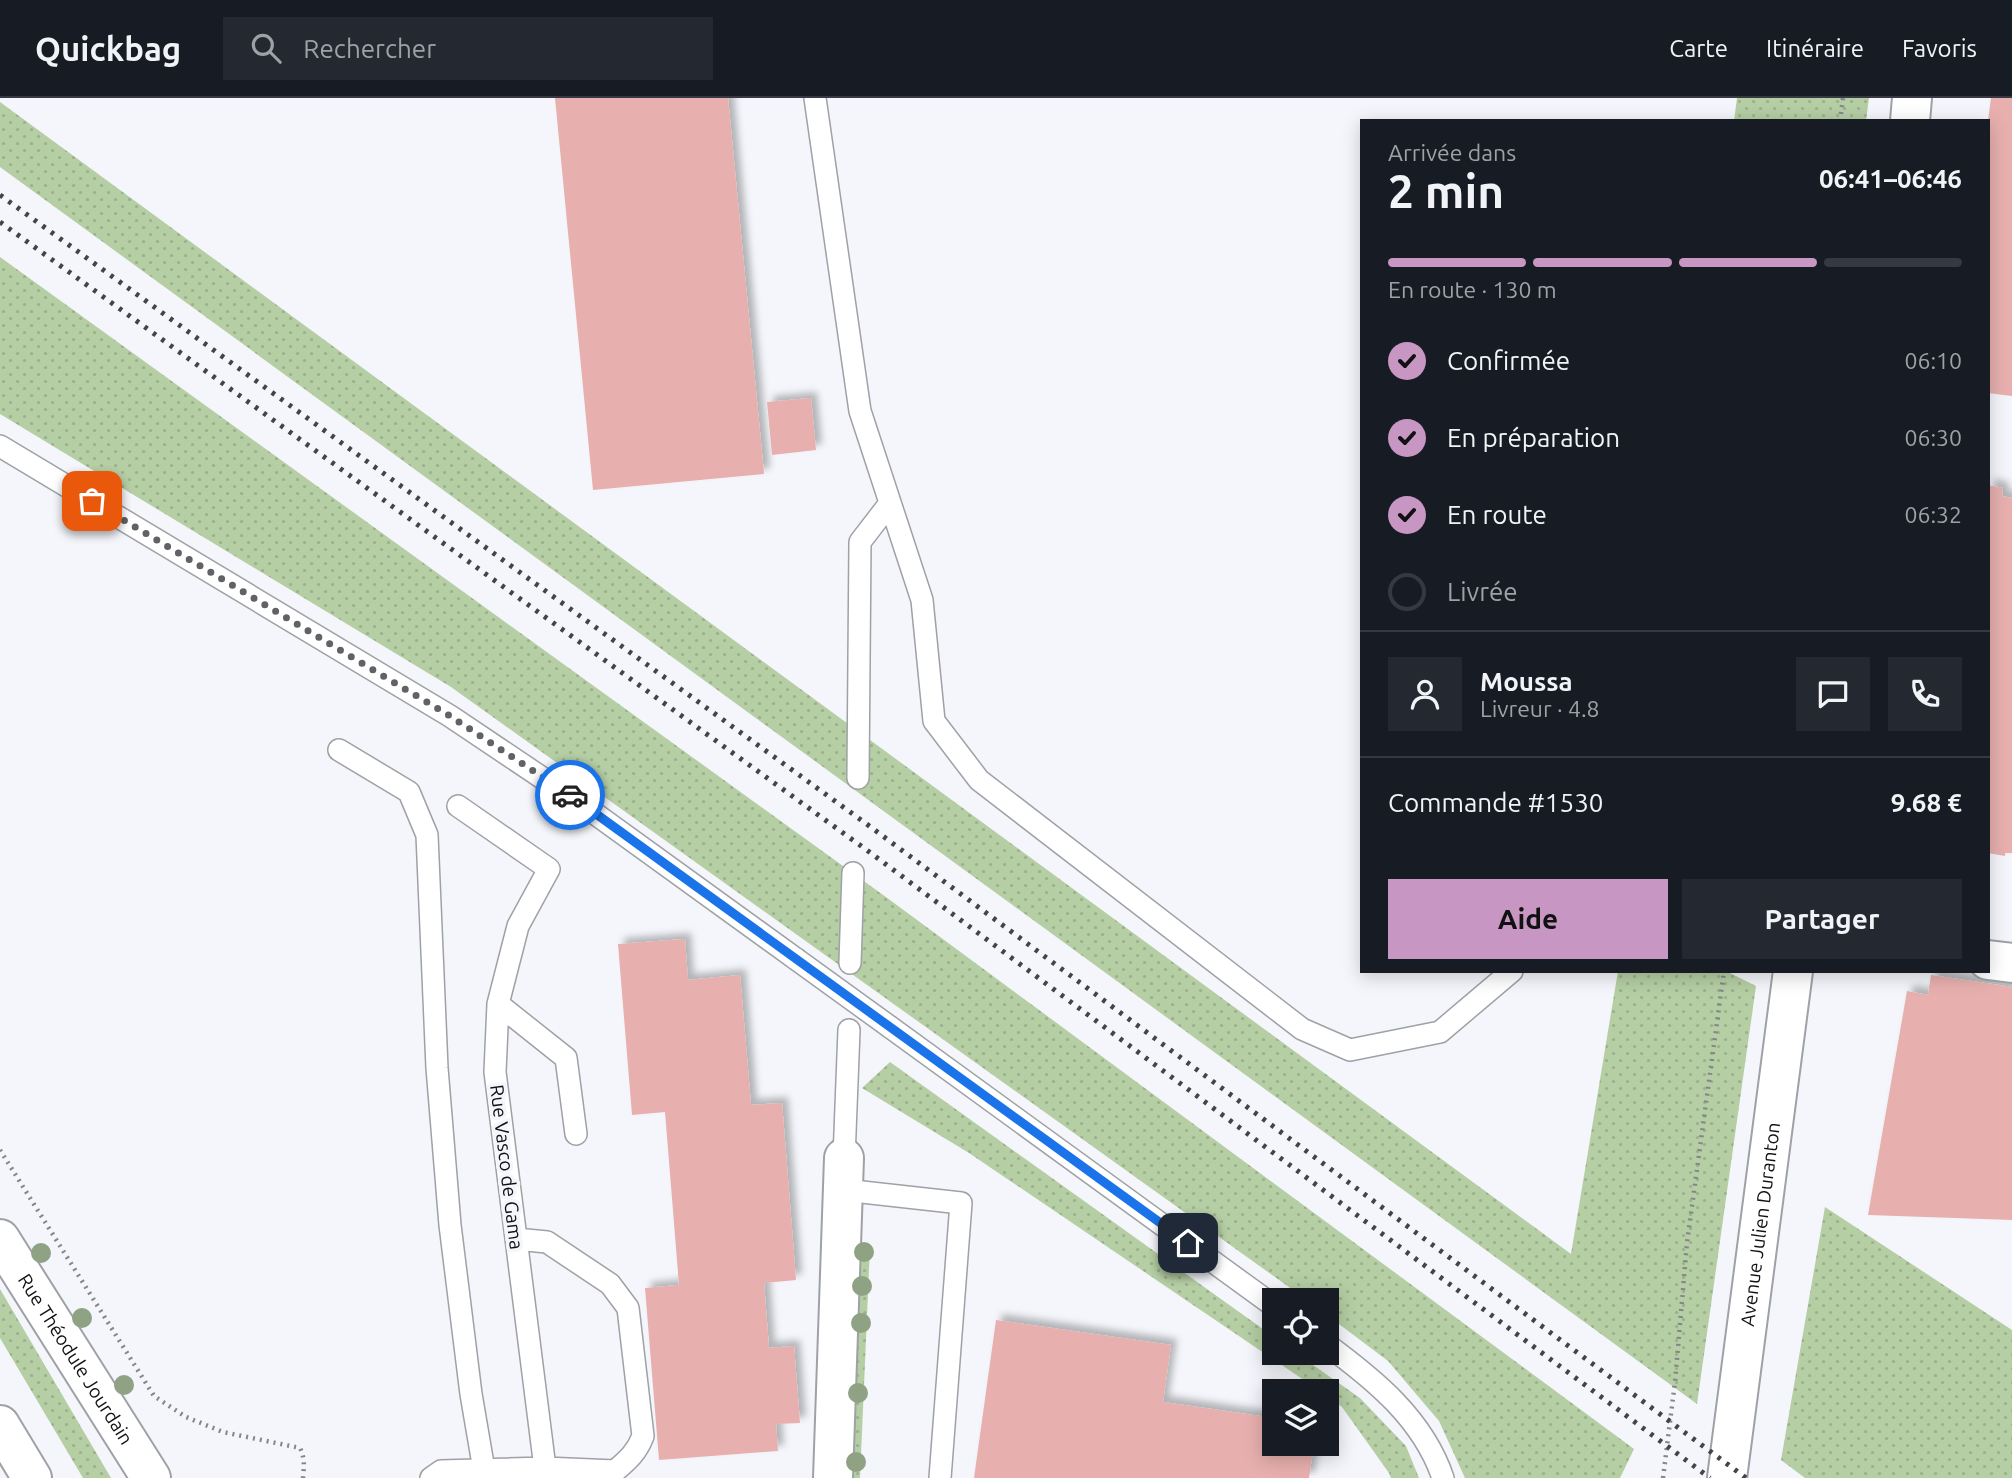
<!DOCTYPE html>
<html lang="fr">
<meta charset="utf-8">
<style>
body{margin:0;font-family:Ubuntu,sans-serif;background:#242831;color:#f1f3f6;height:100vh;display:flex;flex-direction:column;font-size:26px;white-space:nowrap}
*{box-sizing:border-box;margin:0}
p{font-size:23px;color:#9ea1a6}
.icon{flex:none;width:38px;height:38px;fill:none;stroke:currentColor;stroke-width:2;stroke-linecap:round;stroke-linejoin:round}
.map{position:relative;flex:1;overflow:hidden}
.details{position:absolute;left:1360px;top:21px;width:630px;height:854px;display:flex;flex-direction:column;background:#171b24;border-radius:0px;box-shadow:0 4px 18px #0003}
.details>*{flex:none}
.controls{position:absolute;left:1262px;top:1190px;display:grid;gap:14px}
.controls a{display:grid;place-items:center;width:77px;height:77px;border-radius:0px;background:#171b24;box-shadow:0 4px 18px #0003;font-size:35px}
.pin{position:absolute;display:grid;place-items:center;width:60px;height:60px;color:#fff;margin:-30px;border-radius:14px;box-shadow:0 4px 10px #0006}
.courier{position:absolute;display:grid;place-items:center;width:70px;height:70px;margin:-35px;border:5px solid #1a73e8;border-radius:50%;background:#fff;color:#222;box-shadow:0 2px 9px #0007}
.headline em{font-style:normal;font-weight:600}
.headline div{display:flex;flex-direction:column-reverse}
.headline{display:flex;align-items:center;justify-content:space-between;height:119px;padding:0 28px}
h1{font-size:46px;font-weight:600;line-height:52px}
.bar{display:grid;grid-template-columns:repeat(4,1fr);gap:10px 7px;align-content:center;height:84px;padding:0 28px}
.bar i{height:9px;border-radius:5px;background:#363941}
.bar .on{background:#c896c2}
.bar p{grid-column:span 4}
.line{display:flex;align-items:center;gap:18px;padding:0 28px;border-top:2px solid #363941}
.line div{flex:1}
.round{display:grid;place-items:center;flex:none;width:74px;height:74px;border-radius:0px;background:#242831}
ol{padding:0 28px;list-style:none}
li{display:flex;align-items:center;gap:21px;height:77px}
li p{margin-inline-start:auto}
li .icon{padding:7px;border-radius:50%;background:#c896c2;color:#111;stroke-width:4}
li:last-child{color:#9ea1a6}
li i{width:38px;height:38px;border:4px solid #363941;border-radius:50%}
.action{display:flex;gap:14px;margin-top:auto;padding:14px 28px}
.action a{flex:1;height:80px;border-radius:0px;background:#c896c2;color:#111;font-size:28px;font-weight:600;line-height:80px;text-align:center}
.action a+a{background:#242831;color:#f1f3f6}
header{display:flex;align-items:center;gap:42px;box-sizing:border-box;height:98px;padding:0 35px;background:#171b24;border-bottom:2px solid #363941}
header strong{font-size:33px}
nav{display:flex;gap:38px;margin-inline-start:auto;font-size:24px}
.search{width:490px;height:63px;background:#242831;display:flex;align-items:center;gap:18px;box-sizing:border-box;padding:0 24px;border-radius:0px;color:#9ea1a6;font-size:26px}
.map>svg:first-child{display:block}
.grass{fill:url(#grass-dots)}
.building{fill:#e7b0ae;filter:url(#shadow)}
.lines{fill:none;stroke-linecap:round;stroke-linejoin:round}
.lane-casing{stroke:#9ea1a5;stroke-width:24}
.street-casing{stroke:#9ea1a5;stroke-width:42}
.secondary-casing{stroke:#9ea1a5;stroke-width:42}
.highway-casing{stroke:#9ea1a5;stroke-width:42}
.path{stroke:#848689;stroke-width:4.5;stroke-dasharray:2 5;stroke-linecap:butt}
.lane{stroke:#fff;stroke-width:21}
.street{stroke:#fff;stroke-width:38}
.secondary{stroke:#fff;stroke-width:38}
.highway{stroke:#fff;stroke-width:38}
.rail{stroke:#434447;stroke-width:5;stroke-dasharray:3.5 7;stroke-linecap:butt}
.lane-bridge-casing{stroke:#9ea1a5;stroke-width:24;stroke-linecap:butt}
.lane-bridge{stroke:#fff;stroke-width:21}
.tree{fill:#8fa284}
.done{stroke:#606265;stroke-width:7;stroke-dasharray:0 12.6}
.route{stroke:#1a73e8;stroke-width:9}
.labels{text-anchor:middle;stroke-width:7;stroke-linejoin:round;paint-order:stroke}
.street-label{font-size:19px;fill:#111214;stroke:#f4f6fb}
</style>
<header>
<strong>Quickbag</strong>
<div class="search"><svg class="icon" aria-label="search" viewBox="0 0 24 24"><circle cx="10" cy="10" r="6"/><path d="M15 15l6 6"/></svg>Rechercher</div>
<nav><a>Carte</a><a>Itinéraire</a><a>Favoris</a></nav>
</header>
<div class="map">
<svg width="2012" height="1380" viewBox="0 0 2012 1380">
<defs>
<pattern id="grass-dots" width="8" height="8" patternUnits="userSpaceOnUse" patternTransform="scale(1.75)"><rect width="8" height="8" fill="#b5cea4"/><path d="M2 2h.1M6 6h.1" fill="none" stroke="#9bb08c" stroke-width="1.8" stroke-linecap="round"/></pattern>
<filter id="shadow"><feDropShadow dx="6" dy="-6" stdDeviation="3.5" flood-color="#0004"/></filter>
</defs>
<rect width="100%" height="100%" fill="#f4f6fb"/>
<path class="grass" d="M1737,0H1869L1866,23H1734Z
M0,4L1571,1156L1618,873H1726L1756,888L1697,1306L0,69Z
M0,159L890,802L1634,1351L1620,1380H1465L1439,1323L1388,1263L1327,1217L1326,1202H1307L451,589L0,316Z
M890,964L1274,1239V1255H1296L1360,1300L1406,1348L1419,1380H1391L1389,1375L1342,1309L1327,1298L1326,1293H1320L969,1055L862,990Z
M1825,1109L2012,1232V1380H1805L1781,1362Z
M859,1148L870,1149L860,1380H850Z
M0,1191L111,1380H83L0,1240Z"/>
<path class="building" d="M555,0H728L764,376L593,392Z
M1991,0H2012V298L1988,295V95L1990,80H1988V23Z
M811,300L816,352L772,357L767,304Z
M1988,387L2003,390L2002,398L2012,400V755H2005V758L1988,755Z
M685,841L688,882L740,877L751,1007L782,1005L796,1182L764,1185L769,1250L794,1248L800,1325L776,1326L778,1353L659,1362L645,1190L679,1187L665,1014L632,1017L618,846Z
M1931,877L2012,889V1122L1868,1117L1907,893L1928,897Z
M996,1222L1171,1247L1163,1304L1274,1320V1346H1314L1309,1380H974Z"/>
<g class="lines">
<defs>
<path id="lane" d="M815,0L860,313L922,502L934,623L979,682L1302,931L1350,952L1440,934L1512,873
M0,348L450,618L590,712L796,861
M339,652L409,694L427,737L437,970L450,1127L471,1296L484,1372
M858,680L860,444L890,405
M850,865L853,775
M498,906L566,960L576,1036
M890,929L1274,1208
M844,1060L849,932
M844,1092L961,1105L940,1380
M516,1141L547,1144L610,1186L628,1210L643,1338C637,1354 628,1362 615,1373L545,1370
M1326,1246C1375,1282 1423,1321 1443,1380
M431,1380L441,1373L545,1370L495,974L498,906L518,828L549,771L458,708"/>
<path id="street" d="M1988,862L2012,865
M833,1380L844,1060"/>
<g id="secondary">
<path d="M1910,23L1912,0"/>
<path id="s1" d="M0,1141L151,1380"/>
<path id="s2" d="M1727,1380L1793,873"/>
</g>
<path id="highway" d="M0,1327L32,1380"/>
</defs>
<use href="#lane" class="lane-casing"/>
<use href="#street" class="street-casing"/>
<use href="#secondary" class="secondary-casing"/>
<use href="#highway" class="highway-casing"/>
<path class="path" d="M1840,23L1843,0
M0,1052L154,1298L186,1319L223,1334L300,1350C305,1360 304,1369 303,1380
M1663,1380L1675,1284L1687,1145L1724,873"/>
<use href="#lane" class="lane"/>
<use href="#street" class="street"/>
<use href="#secondary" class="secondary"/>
<use href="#highway" class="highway"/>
<path class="rail" d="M0,97L868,727L1746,1380
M0,124L868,753L1710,1380"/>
<defs>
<path id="lane-bridge" d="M796,861L890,929"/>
</defs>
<use href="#lane-bridge" class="lane-bridge-casing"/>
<use href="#lane-bridge" class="lane-bridge"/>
</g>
<g class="tree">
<circle cx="864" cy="1154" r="10"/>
<circle cx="41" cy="1155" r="10"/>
<circle cx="862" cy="1188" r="10"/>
<circle cx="82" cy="1220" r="10"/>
<circle cx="861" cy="1225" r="10"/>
<circle cx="124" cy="1287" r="10"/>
<circle cx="858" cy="1295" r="10"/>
<circle cx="856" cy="1364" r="10"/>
</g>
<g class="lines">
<path class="done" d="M92,403L450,618L570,697"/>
<path class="route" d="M570,697L1188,1145"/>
</g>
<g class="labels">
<g class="street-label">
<text transform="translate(507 1069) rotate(83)" y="7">Rue Vasco de Gama</text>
<text dy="7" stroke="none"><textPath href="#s2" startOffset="256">Avenue Julien Duranton</textPath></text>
<text dy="7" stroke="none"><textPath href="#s1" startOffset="142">Rue Théodule Jourdain</textPath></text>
</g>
</g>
</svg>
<div class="controls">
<a><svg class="icon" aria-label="locate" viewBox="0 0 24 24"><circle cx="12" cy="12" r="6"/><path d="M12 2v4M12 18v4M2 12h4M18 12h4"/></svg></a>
<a><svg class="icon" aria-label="layers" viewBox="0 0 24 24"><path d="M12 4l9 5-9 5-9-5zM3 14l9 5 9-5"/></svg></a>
</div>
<div class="pin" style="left:92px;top:403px;background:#ea580c"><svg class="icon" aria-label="bag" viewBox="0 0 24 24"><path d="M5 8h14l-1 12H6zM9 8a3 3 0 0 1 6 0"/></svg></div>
<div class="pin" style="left:1188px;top:1145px;background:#1f2937"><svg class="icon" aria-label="home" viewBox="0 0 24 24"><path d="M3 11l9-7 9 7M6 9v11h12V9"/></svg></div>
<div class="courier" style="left:570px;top:697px"><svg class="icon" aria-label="car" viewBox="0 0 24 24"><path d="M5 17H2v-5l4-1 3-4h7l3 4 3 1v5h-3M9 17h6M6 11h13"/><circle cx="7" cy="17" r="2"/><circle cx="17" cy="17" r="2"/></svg></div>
<section class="details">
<div class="headline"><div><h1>2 min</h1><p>Arrivée dans</p></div><em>06:41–06:46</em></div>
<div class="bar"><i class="on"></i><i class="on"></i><i class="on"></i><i></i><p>En route · 130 m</p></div>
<ol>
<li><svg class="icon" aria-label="check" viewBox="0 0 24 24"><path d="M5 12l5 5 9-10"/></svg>Confirmée<p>06:10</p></li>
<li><svg class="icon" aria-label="check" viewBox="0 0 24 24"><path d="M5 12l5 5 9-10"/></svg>En préparation<p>06:30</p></li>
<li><svg class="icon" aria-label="check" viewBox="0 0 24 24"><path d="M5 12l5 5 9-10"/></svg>En route<p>06:32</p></li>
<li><i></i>Livrée</li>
</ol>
<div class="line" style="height:126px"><a class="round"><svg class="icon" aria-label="person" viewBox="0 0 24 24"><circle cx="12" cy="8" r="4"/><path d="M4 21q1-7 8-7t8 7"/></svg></a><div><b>Moussa</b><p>Livreur · 4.8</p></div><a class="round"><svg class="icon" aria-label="chat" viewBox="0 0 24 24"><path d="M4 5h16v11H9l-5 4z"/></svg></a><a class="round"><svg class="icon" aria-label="phone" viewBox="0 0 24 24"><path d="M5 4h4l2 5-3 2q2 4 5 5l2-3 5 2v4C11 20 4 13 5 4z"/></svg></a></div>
<div class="line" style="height:91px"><div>Commande #1530</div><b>9.68 €</b></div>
<div class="action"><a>Aide</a><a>Partager</a></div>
</section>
</div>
